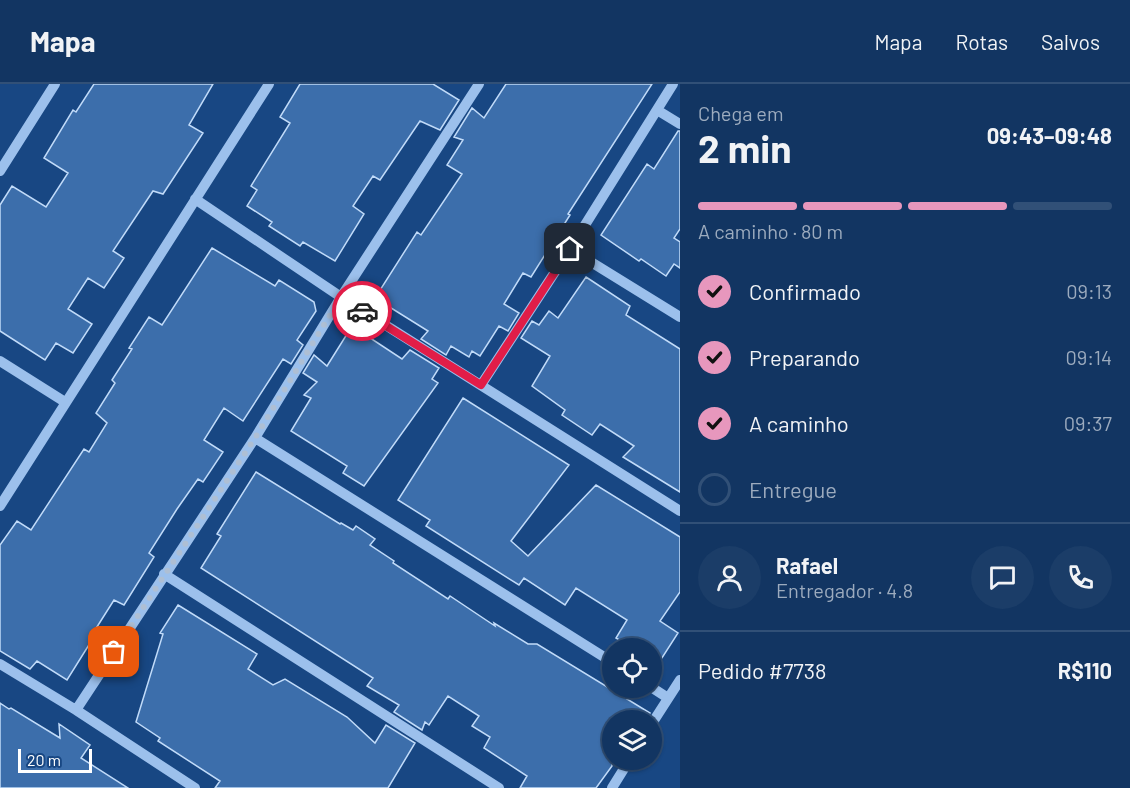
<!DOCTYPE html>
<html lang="pt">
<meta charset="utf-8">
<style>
body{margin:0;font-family:Barlow,sans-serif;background:#1b3d68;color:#f1f3f6;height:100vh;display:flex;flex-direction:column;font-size:22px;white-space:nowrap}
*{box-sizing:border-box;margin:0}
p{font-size:20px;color:#9cabbe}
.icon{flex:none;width:33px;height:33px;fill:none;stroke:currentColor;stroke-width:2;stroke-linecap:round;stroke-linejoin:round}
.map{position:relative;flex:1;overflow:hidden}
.side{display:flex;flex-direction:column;background:#123562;width:450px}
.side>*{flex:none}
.controls{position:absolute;left:602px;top:554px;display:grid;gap:12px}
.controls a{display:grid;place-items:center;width:60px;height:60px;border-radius:50%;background:#123562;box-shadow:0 2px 4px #0004,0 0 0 2px #315077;font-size:30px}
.scale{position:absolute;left:18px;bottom:15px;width:74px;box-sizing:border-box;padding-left:6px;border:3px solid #fff;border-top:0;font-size:16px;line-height:21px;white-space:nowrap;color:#fff;-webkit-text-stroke:4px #184783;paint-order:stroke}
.pin{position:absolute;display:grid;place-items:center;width:51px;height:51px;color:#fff;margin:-26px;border-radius:12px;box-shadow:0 3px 9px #0006}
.courier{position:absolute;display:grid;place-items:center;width:60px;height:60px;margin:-30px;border:4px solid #e11d48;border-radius:50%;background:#fff;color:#222;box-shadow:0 2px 8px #0007}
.headline em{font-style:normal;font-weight:700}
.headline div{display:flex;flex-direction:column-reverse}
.headline{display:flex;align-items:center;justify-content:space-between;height:102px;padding:0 18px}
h1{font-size:39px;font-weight:700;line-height:45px}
.bar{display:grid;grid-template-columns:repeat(4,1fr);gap:9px 6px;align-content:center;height:72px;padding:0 18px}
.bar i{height:8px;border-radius:4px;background:#315077}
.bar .active{background:#e797bd}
.bar p{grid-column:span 4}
.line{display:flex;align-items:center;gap:15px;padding:0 18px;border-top:2px solid #315077}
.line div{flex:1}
.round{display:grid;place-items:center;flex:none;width:63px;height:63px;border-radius:32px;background:#1b3d68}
ol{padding:0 18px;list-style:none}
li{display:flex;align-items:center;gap:18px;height:66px}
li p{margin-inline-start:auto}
li .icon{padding:6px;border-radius:50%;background:#e797bd;color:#111;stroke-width:4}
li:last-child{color:#9cabbe}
li i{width:33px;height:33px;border:3px solid #315077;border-radius:50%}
header{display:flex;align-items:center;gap:36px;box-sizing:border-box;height:84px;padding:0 30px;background:#123562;border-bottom:2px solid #315077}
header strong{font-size:28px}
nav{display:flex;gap:33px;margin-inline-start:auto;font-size:21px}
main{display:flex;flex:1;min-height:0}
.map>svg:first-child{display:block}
.building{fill:#3c6eab;stroke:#c1dbf9;stroke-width:1.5}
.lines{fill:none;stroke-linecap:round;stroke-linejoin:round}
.minor{stroke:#9cc0ec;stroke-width:10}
.done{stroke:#aebfd4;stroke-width:6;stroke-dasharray:0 10.8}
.route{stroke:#e11d48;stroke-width:8}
</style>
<header>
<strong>Mapa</strong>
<nav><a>Mapa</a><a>Rotas</a><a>Salvos</a></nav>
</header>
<main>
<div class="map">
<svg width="680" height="704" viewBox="0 0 680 704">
<rect width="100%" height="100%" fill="#184783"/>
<path class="building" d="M94,0H213L189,41L203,49L163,110L153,107L113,167L124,174L104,204L88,194L68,225L92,240L73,269L56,259L45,276L0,247V121L12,102L46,123L68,89L44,74L73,26L76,28Z
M300,0H433L459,16L440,46L420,37L380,96L373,92L353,122L364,130L335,177L303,158L300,162L269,142L272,138L247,122L257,106L251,102L290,39L280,33Z
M506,0H652L568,130L570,131L531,193L523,189L504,220L519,229L508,247L499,242L480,272L472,267L469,273L451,262L446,271L421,255L428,247L375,214L417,148L421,151L462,90L447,81L463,56L454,53L472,24L484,34Z
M678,47H680V145L674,154L680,158V184L674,180L666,192L641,175L639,177L601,151L647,80L654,85Z
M212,164L275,202L279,196L314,218L316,227L297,256L303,261L291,280L283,275L243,337L224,324L204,356L223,368L203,398L198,395L177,425L149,469L154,473L124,521L114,516L95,546L97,548L67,596L37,577L30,585L0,567V461L17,437L31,446L84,365L89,368L107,339L96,329L115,299L112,296L132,265L129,264L149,233L162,241Z
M586,193L630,222L626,231L680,265V408L623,373L634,362L600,340L592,351L562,331L565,326L532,302L550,272L521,254L532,237L539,241L549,227L558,234Z
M352,242L402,275L410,266L439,284L432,295L438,299L364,402L343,389L347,382L291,347L311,314L304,311L317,298L303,289L314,271L327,282Z
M463,314L569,381L511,457L528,472L596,401L680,453V508L660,537L678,549L651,591V564H632L616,554L627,536L576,504L565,521L524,494L519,501L426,442L430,436L398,416Z
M256,388L340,440L341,439L353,446L356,442L375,455L370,461L394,477L393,479L448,515L450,512L495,542L494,539L528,560H537L650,629L645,636H612V682L596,704H520L527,692L484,664L490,653L472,642L479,632L448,612L429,641L425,638L422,646L394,628L399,621L367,602L373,594L201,484L221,452L217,450Z
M178,521L257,570L248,585L273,601L285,595L347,633L375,659L386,641L415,659L388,704H215L220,697L158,657L160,654L136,638L163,550L160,549Z
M0,619L9,625L11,624L60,654L59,640L90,661L81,674L128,704H0Z"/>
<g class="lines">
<path class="minor" d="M657,26L680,40
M0,87L55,0
M195,115L341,213L680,427
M570,165L680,233
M0,277L65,318
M481,301L570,165L673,0
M255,354L612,578
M0,422L269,0
M164,490L499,704
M0,580L76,626L195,704
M651,603L668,614
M76,626L255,354L341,213L479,0
M651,641L680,596
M612,704L630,675"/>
</g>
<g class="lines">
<path class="done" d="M114,568L255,354L341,213L362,227"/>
<path class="route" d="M362,227L481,301L570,165"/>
</g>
</svg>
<div class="controls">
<a><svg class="icon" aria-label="locate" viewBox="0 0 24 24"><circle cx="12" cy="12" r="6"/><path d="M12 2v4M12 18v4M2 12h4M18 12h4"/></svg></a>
<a><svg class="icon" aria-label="layers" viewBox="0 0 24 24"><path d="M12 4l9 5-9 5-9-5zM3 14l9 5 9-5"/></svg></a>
</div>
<div class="scale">20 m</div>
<div class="pin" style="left:114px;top:568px;background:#ea580c"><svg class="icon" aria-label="bag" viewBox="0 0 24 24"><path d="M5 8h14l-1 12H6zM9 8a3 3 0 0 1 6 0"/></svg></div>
<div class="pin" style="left:570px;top:165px;background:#1f2937"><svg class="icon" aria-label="home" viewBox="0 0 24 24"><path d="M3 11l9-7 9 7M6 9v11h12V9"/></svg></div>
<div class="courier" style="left:362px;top:227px"><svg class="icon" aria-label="car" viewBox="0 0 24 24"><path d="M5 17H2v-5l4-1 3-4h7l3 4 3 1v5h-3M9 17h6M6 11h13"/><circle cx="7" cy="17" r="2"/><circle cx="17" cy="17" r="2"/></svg></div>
</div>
<section class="side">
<div class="headline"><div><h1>2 min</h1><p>Chega em</p></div><em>09:43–09:48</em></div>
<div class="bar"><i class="active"></i><i class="active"></i><i class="active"></i><i></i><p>A caminho · 80 m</p></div>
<ol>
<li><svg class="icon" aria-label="check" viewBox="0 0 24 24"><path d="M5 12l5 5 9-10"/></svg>Confirmado<p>09:13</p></li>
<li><svg class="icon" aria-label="check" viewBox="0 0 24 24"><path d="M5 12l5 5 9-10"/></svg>Preparando<p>09:14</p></li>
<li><svg class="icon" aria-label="check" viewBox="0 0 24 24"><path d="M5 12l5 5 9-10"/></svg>A caminho<p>09:37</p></li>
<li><i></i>Entregue</li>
</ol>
<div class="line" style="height:108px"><a class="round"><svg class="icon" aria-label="person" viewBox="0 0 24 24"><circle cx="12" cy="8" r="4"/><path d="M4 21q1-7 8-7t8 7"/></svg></a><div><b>Rafael</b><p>Entregador · 4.8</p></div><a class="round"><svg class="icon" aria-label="chat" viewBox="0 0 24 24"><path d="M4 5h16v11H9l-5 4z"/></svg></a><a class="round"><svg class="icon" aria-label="phone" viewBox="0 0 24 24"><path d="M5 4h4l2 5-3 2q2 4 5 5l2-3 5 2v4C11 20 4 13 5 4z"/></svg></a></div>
<div class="line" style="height:78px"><div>Pedido #7738</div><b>R$110</b></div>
</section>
</main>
